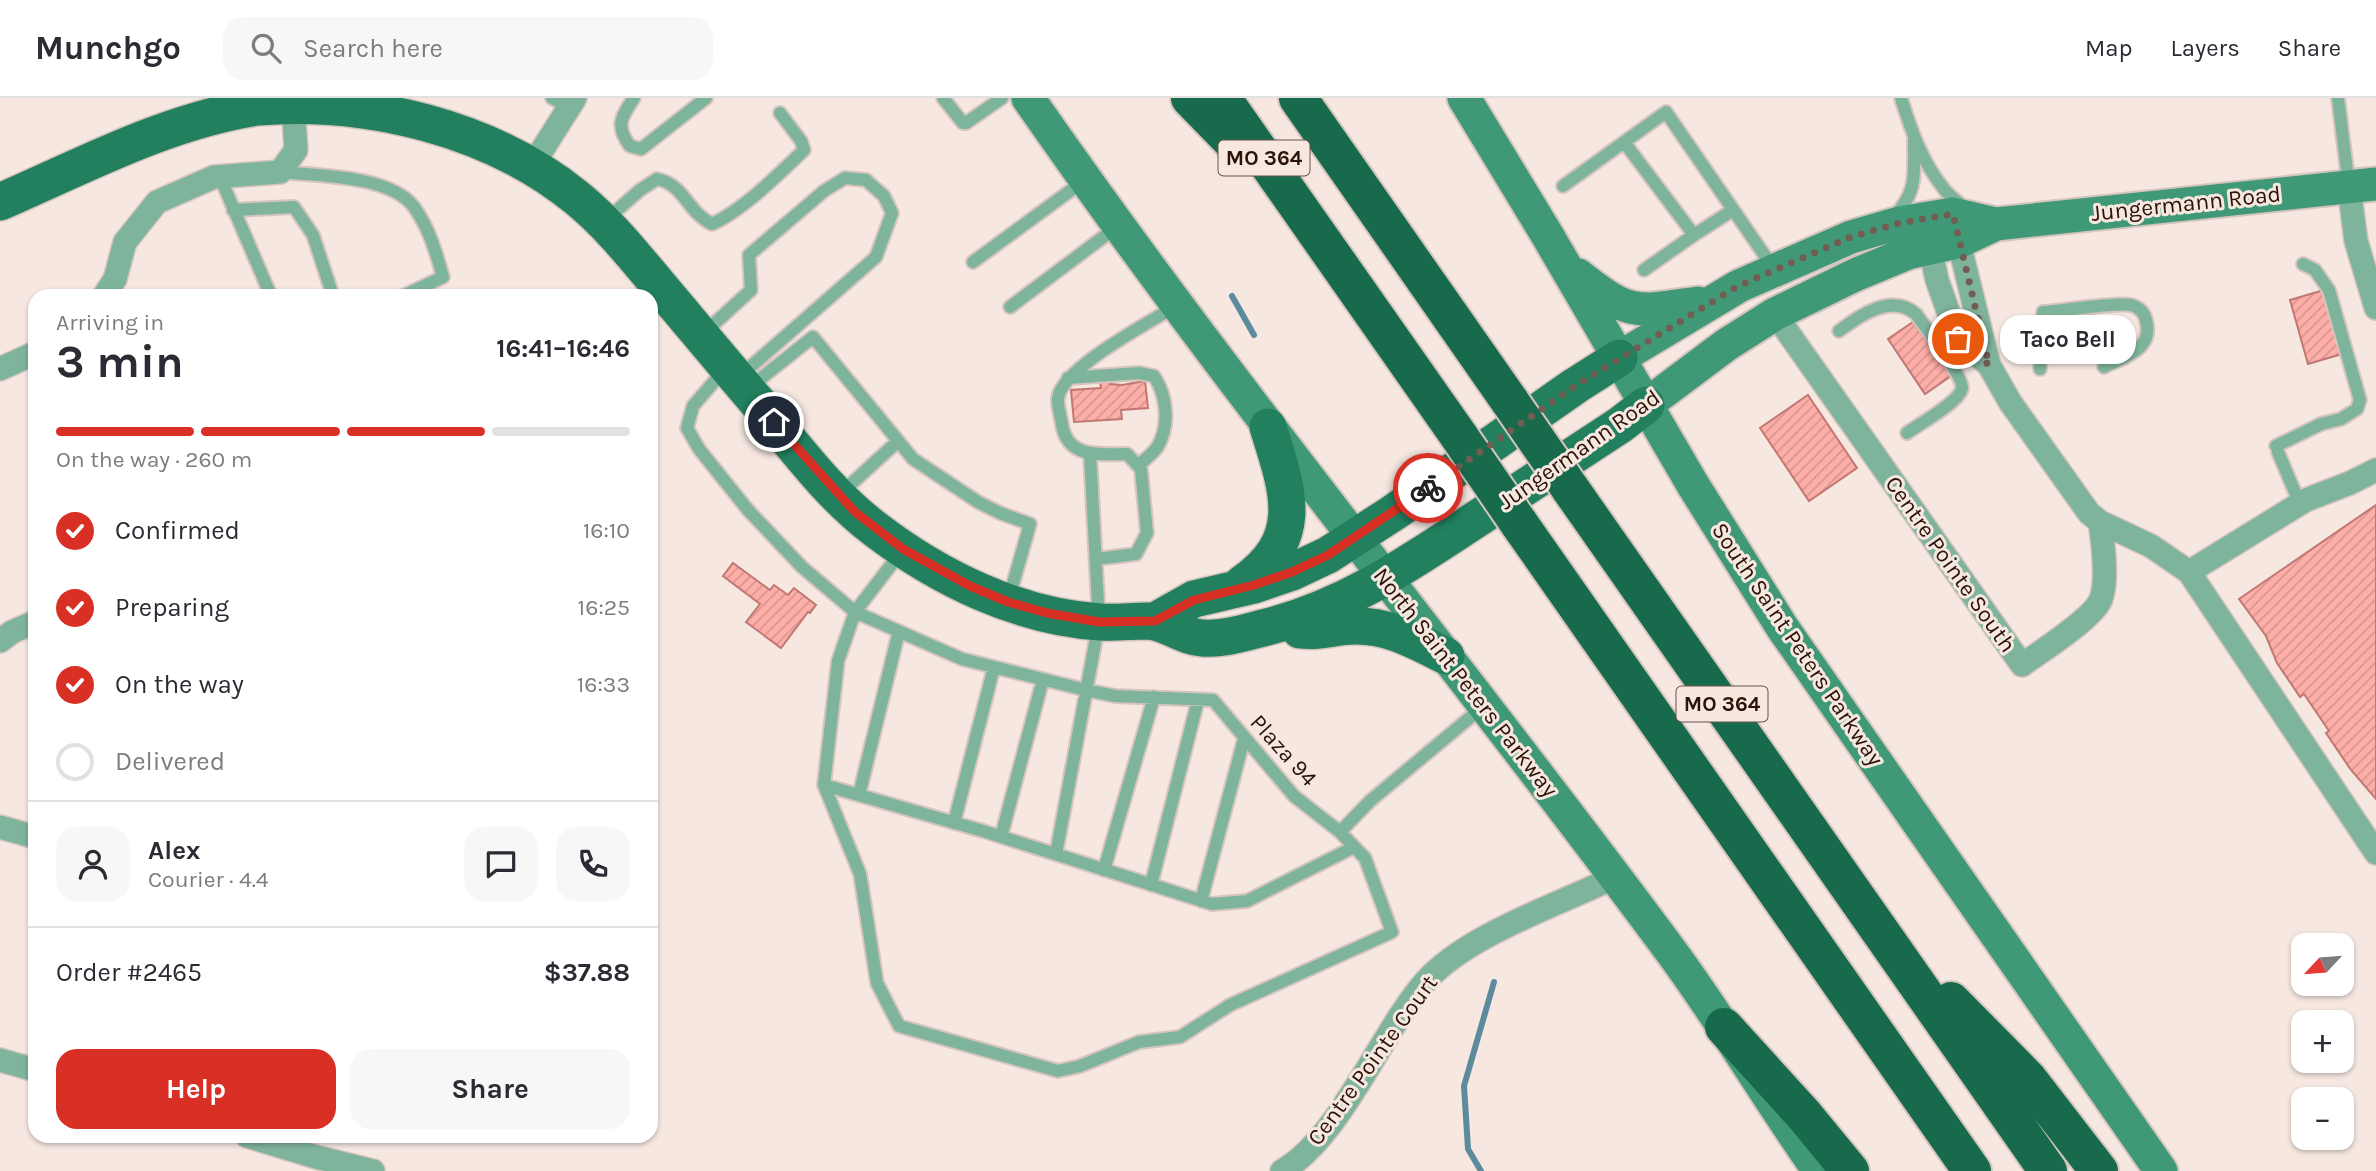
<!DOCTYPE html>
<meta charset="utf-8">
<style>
body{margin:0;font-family:Karla,sans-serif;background:#f7f7f7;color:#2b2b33;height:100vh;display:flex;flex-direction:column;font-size:26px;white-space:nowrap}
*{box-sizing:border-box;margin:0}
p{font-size:23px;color:#7c7c81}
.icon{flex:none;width:38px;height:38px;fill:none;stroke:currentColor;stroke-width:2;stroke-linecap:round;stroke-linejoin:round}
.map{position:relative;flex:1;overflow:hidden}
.panel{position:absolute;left:28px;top:191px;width:630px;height:854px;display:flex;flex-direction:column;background:#fff;border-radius:21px;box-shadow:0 2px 5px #0004}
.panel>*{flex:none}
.needle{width:46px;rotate:244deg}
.fabs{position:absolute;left:2291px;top:835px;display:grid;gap:14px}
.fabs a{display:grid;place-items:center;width:63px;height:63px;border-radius:14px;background:#fff;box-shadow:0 2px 5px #0004;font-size:35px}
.pin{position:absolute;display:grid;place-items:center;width:60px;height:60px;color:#fff;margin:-30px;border:4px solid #fff;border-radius:50%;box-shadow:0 2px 7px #0007}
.courier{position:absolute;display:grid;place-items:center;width:70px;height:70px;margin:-35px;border:5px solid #d93025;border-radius:50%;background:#fff;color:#222;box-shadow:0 2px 9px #0007}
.bubble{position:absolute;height:49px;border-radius:21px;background:#fff;box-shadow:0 2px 5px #0004;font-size:23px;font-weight:700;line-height:49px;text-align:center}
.overview em{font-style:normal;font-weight:700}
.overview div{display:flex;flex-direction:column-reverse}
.overview{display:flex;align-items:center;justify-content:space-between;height:119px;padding:0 28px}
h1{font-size:46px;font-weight:700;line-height:52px}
.bar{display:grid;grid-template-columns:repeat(4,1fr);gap:10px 7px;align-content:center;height:84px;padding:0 28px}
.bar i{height:9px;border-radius:5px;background:#e1e1e2}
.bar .on{background:#d93025}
.bar p{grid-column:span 4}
.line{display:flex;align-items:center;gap:18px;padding:0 28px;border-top:2px solid #e1e1e2}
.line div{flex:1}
.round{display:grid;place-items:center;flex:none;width:74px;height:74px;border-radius:21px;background:#f7f7f7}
ol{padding:0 28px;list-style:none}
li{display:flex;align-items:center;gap:21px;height:77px}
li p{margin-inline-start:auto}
li .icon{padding:7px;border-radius:50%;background:#d93025;color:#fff;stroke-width:4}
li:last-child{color:#7c7c81}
li i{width:38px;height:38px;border:4px solid #e1e1e2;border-radius:50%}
.button{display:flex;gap:14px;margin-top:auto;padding:14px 28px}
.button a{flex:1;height:80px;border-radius:21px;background:#d93025;color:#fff;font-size:28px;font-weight:700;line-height:80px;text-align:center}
.button a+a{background:#f7f7f7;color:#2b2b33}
header{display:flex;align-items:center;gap:42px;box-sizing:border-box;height:98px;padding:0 35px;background:#fff;border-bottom:2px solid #e1e1e2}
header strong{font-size:33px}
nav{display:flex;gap:38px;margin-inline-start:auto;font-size:24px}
.search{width:490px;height:63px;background:#f7f7f7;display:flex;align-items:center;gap:18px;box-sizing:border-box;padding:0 24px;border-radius:21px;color:#7c7c81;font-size:26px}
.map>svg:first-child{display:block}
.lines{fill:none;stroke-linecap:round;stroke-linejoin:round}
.stream{stroke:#5b8b9d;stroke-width:6}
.building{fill:url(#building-hatch);stroke:#c17772;stroke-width:2}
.lane-casing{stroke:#d6c5be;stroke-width:16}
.street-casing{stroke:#d6c5be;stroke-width:26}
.secondary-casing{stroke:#d6c5be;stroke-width:37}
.primary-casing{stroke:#d6c5be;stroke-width:40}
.highway-casing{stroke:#d6c5be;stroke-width:42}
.lane{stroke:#7fb49c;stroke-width:12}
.street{stroke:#7fb49c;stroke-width:23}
.secondary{stroke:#409976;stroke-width:33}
.primary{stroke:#22805f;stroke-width:37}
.highway{stroke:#186a4d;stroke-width:38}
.highway-bridge-casing{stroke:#d6c5be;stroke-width:42;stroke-linecap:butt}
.highway-bridge{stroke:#186a4d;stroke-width:38}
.done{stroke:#735d53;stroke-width:7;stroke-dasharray:0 12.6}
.route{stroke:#d93025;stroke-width:9}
.labels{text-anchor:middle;stroke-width:6;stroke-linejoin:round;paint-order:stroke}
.shield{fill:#f6e7e1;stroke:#695348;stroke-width:2}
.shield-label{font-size:21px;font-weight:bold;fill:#2c1307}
.street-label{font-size:23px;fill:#2c1307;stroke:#f6e7e1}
</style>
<header>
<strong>Munchgo</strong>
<div class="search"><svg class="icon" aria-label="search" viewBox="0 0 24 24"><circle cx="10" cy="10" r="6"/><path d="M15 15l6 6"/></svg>Search here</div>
<nav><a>Map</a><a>Layers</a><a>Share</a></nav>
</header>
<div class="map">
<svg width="2376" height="1073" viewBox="0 0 2376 1073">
<defs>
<pattern id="building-hatch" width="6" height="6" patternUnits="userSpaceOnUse" patternTransform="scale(1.75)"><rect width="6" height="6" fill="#fdaea8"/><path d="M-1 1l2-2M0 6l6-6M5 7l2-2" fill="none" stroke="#d9958f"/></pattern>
</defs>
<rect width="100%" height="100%" fill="#f6e7e1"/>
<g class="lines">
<path class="stream" d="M1232,198L1254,237
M1481,1073L1468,1051L1464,988L1494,884"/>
</g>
<path class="building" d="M2324,192L2342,256L2308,266L2290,202Z
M1913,224L1951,278L1925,296L1888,241Z
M1110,283V286L1122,287L1145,283L1148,310L1121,312L1122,321L1074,324L1071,292L1101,290L1100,284Z
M1808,297L1857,370L1809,403L1760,330Z
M2376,407V701L2351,672L2326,635L2329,633L2304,596L2300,599L2277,565L2266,538L2239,501Z
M733,465L770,492L774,487L788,497L794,490L816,507L810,515L808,514L781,550L746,524L760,506L723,478Z"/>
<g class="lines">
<defs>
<path id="lane" d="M552,0L570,10
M634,0C621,19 615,28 630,48L641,51L706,0
M943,0L963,25H966L1002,0
M1901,0C1911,32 1922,64 1944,91C1949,98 1958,103 1964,110
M2338,0L2349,89
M1624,44L1694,137L1733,112
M280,74C318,78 390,77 414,109C429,130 436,154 443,179L403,198
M220,79L271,198
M1563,88L1666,14L1774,171
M233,112L294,109L313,137L333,198
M1893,120C1918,93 1914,78 1914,43
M606,122L640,92L657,81C685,87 687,114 712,126C743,112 779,76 804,52L801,43L780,15
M973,164L1085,82
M1644,172L1694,137
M1010,209L1118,128
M1839,233C1860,217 1892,195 1916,216C1924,227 1964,280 1962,290C1960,304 1919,326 1907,335
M703,236L751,192L749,157L824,93L845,80L866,82L884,98L892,115L876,159L740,278
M725,271L693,308L687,330L699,351L748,412L802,469L855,514L962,561L1086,592L1115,598L1213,602L1294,698L1340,734L1365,760L1392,834L1230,907L1180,939L1139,944L1080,968L1058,973L899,928L877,885L860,776L824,687L838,563L855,514L901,454
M2040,271L2043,214C2062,213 2115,204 2131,207C2138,209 2144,214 2146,222C2154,252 2125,258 2104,269
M1068,280L1139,275L1154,278C1167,298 1170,327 1158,348C1153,356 1144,362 1138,368
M750,289L813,239L913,361L978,404L1000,415L1030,426L1009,500
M2276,348L2321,326L2341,321L2357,311L2360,302L2329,192L2315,172L2303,166
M2278,354L2300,406
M839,397L897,344
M1096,461L1136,456L1147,435L1141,371L1127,356C1100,356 1068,361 1062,327C1061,319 1057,308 1058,300C1062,270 1150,224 1176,208
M824,687L983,733L1212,806L1247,803L1354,749
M859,697L899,533
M954,725L994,569
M1340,734L1370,703L1485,607
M1001,739L1043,581
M1056,756L1099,524L1090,356
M1104,772L1154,599
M1151,787L1198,602
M1201,803L1244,641"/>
<path id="street" d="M532,68L575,0
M2349,89L2356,143L2376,210
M1955,129L1989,267L2010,304L2089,415L2100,424L2151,448L2189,474L2306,402L2350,385L2376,372
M1927,135L1937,182L1958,241L1989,267
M104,198L115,181L125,144L157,104L214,79L280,74L296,52L293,6
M1775,216L2022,567C2040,554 2094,520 2101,501C2108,481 2103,445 2100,424
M0,271L35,255
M2189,474L2376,755
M0,543L12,534L35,524
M0,729L35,739
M0,962L35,972
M247,1038L316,1059L373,1073
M1282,1073C1340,1040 1380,936 1425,884C1466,837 1558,807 1615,779"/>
<path id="secondary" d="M1028,0C1232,294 1461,569 1673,856C1725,927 1769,1002 1819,1073
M1464,0L1546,135L1693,387L1782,529L2161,1073
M1578,177C1630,218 1635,214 1698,205
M1619,260L1739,188L1851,139L1899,125L1953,116L1996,126
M1646,307L1726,247L1775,216L1855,177L1908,155L1958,144L1996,126L2376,86"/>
<path id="primary" d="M0,104C83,68 166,23 257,9C368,0 491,30 577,100C609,126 635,159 661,190C694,229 726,268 759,306C795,349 830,397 875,431C939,480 1019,519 1100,524C1116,525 1132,523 1148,523C1167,524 1183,539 1202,540C1222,542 1247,534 1267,529C1344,509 1404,469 1469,426C1519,393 1569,360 1620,327L1646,307
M1242,486C1307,441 1288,393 1268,329
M1155,523L1194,501L1254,487L1292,474L1328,457L1393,415L1575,288L1619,260
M1300,532C1321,535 1333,528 1354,528C1389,527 1416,543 1446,558"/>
<path id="highway" d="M1190,0L1231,42
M1222,0L1461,341
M1298,0L1511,305
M1569,389L2048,1073
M1518,424L1972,1073
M1951,903L2028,981L2099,1073
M1724,929L1804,1017L1850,1073"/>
</defs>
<use href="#lane" class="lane-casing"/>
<use href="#street" class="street-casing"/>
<use href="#secondary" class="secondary-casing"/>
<use href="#primary" class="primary-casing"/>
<use href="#highway" class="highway-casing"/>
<use href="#lane" class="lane"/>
<use href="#street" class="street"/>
<use href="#secondary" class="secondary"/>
<use href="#primary" class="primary"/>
<use href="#highway" class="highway"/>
<defs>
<path id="highway-bridge" d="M1511,305L1569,389
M1461,341L1518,424"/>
</defs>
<use href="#highway-bridge" class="highway-bridge-casing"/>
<use href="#highway-bridge" class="highway-bridge"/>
</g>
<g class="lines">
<path class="done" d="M1428,390L1575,288L1738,188L1851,139L1899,125L1953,116L1989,267L1958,241"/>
<path class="route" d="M774,324L855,414L903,451L970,488L1008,504L1047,515L1099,524L1155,523L1194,502L1254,487L1292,474L1328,457L1428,390"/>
</g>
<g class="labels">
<g class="shield">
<rect x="1218.5" y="42.5" width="91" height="35" rx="5"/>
<rect x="1676.5" y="588.5" width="91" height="35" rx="5"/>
</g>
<g class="shield-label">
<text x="1264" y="67">MO 364</text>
<text x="1722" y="613">MO 364</text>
</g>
<g class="street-label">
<text transform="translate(2186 105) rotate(-6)" y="8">Jungermann Road</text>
<text transform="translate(1579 351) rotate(-35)" y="8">Jungermann Road</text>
<text transform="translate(1951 466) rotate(55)" y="8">Centre Pointe South</text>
<text transform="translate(1798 546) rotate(56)" y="8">South Saint Peters Parkway</text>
<text transform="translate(1466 584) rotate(52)" y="8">North Saint Peters Parkway</text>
<text transform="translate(1284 652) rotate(48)" y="8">Plaza 94</text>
<text transform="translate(1372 962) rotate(-54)" y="8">Centre Pointe Court</text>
</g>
</g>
</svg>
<div class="fabs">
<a><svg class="needle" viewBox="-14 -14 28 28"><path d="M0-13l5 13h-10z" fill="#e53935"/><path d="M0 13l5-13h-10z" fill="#7c7c81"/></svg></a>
<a>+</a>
<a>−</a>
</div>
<div class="pin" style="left:1958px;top:241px;background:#ea580c"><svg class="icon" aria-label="bag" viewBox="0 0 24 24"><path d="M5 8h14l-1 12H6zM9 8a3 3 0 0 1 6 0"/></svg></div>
<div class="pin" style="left:774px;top:324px;background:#1f2937"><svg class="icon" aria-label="home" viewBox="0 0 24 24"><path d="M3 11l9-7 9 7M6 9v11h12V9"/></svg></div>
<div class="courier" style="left:1428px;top:390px"><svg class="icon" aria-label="bike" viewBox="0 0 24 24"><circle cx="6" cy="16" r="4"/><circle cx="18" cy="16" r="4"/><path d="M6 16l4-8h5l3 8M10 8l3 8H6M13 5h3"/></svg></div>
<div class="bubble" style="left:2000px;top:217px;width:136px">Taco Bell</div>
<section class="panel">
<div class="overview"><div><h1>3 min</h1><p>Arriving in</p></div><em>16:41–16:46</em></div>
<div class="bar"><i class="on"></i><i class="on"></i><i class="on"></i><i></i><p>On the way · 260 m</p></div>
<ol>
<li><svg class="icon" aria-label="check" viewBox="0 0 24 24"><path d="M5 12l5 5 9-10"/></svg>Confirmed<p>16:10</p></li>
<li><svg class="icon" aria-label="check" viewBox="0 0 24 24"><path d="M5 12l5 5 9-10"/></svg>Preparing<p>16:25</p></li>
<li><svg class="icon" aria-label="check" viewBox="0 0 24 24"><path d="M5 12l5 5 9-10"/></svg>On the way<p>16:33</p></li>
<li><i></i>Delivered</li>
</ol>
<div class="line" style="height:126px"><a class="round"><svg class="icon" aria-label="person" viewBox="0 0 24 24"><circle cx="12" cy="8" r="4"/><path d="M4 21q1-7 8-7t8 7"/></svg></a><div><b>Alex</b><p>Courier · 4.4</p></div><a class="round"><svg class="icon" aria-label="chat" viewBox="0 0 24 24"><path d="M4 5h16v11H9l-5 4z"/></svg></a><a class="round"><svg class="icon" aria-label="phone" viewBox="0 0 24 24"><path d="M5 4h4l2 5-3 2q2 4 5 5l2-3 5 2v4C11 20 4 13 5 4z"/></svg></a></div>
<div class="line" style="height:91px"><div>Order #2465</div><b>$37.88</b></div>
<div class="button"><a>Help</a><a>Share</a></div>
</section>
</div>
